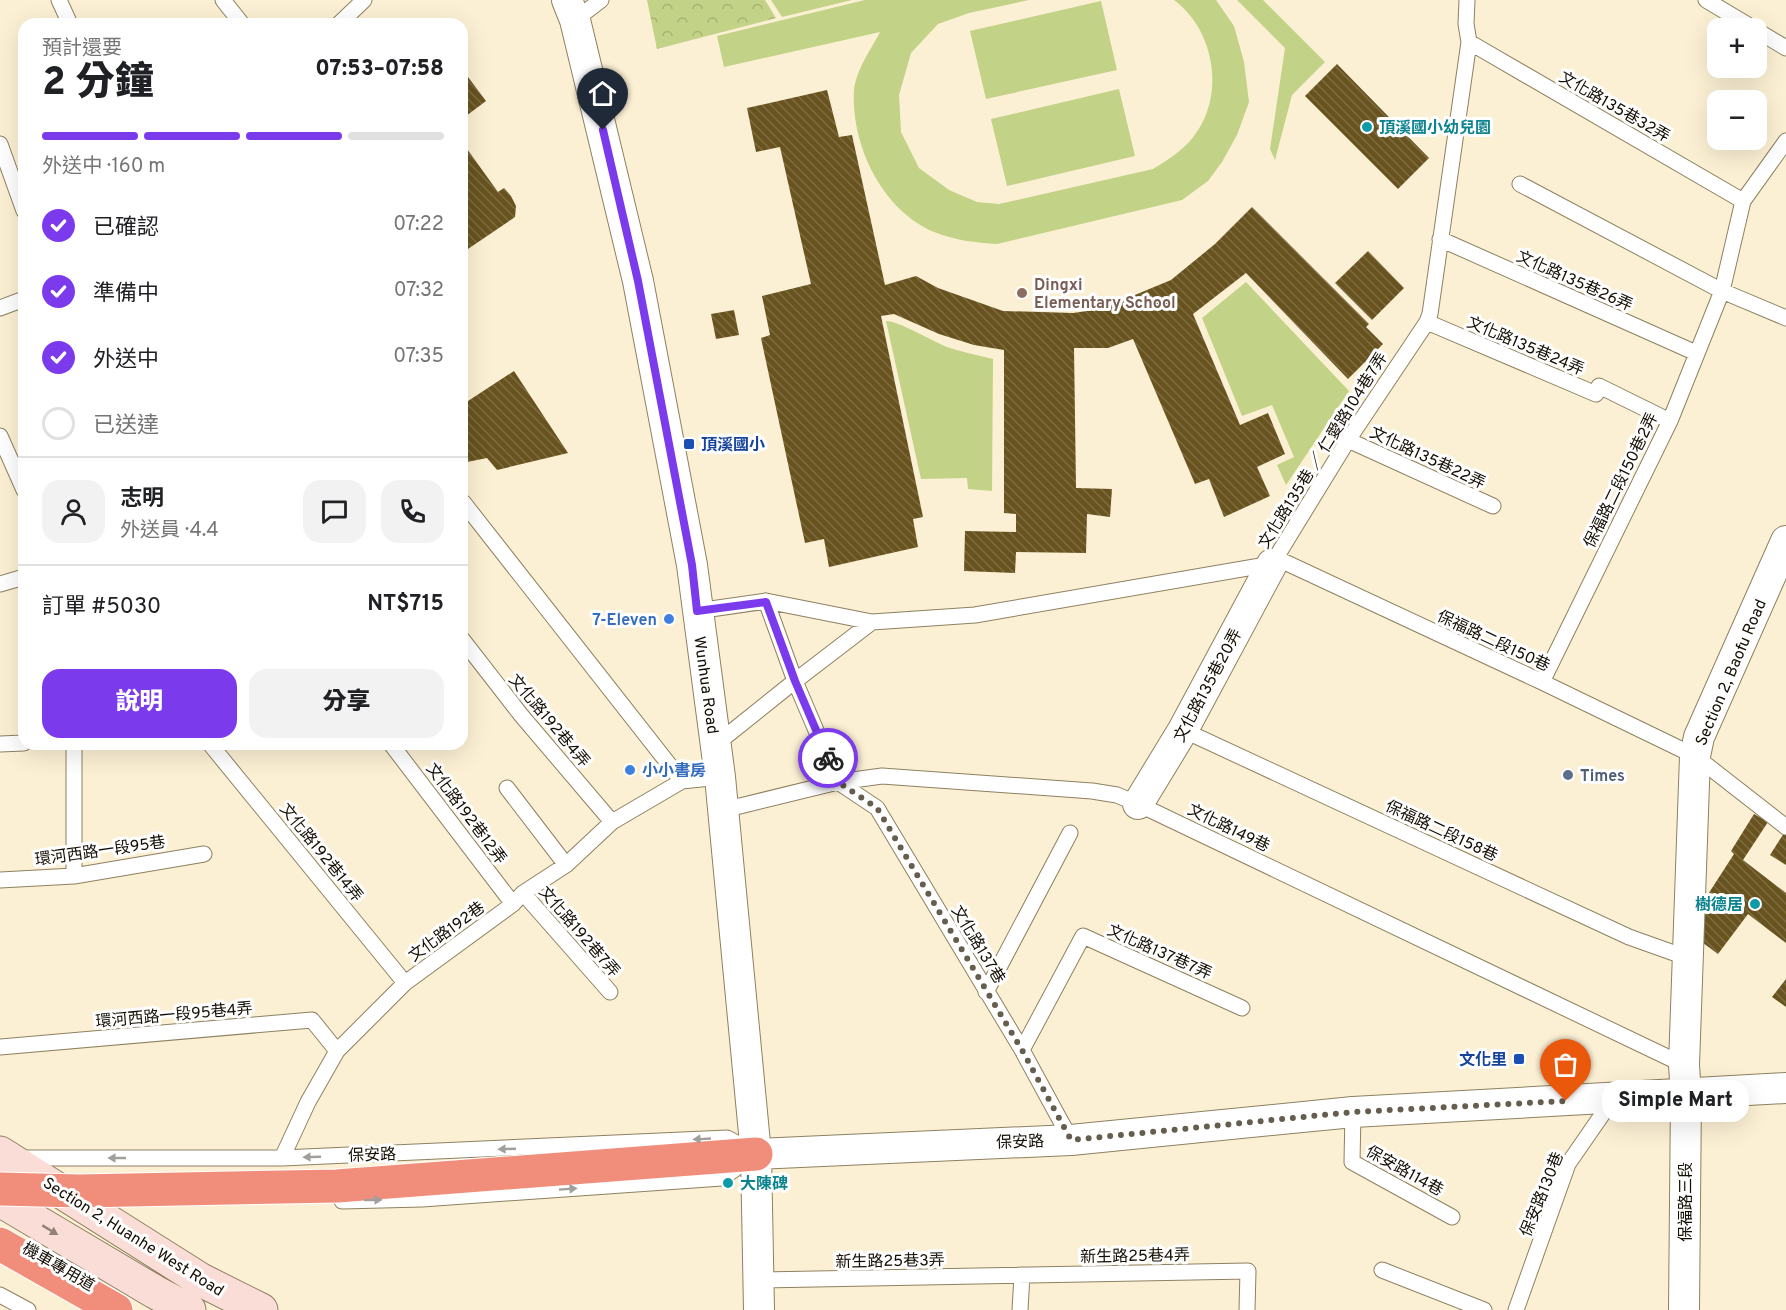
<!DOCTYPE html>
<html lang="zh-TW">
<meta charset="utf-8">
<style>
body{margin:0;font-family:Overpass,"Noto Sans TC",sans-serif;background:#f2f2f2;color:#202124;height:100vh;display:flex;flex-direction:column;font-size:22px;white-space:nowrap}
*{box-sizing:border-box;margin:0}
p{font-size:20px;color:#757577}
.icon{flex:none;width:33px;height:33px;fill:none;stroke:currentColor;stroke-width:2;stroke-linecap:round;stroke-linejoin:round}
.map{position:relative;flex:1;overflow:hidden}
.details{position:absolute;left:18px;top:18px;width:450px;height:732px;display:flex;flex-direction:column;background:#fff;border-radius:18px;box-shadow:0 6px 24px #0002}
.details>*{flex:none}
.controls{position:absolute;left:1707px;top:18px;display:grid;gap:12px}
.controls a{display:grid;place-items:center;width:60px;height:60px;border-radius:12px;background:#fff;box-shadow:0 6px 24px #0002;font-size:30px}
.pin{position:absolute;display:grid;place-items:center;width:51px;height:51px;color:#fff;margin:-62px -26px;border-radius:50% 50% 50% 0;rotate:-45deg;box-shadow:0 0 6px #0007}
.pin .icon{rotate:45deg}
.courier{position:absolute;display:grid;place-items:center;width:60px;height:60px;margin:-30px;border:4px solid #7c3aed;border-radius:50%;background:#fff;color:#222;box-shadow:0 2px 8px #0007}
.bubble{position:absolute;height:42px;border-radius:18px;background:#fff;box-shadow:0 6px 24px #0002;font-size:20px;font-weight:800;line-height:42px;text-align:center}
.head em{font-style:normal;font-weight:800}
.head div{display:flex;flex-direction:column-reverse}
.head{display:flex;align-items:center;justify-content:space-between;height:102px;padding:0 24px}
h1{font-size:39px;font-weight:800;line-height:45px}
.bar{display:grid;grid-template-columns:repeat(4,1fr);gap:9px 6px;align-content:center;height:72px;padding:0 24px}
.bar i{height:8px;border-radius:4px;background:#e0e0e0}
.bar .current{background:#7c3aed}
.bar p{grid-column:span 4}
.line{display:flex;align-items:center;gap:15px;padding:0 24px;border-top:2px solid #e0e0e0}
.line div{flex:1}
.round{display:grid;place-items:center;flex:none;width:63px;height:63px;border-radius:18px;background:#f2f2f2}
ol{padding:0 24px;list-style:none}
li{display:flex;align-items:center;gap:18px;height:66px}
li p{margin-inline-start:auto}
li .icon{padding:6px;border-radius:50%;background:#7c3aed;color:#fff;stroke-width:4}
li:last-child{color:#757577}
li i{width:33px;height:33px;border:3px solid #e0e0e0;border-radius:50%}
.primary-button{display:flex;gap:12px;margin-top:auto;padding:12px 24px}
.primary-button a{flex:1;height:69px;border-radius:18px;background:#7c3aed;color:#fff;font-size:24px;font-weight:800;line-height:69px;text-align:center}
.primary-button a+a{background:#f2f2f2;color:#202124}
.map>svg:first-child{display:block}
.grass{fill:#c2d286}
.forest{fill:url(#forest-crowns)}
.building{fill:url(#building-back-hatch)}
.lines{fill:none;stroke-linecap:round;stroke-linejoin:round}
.lane-casing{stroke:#8e8060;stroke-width:17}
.street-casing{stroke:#8e8060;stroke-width:32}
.secondary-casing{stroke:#8e8060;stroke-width:35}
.highway-casing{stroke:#fff;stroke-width:35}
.lane{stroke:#fff;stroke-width:15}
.street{stroke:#fff;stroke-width:30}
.secondary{stroke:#fbddd7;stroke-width:33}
.highway{stroke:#f18d7b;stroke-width:33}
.highway-bridge-casing{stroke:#fff;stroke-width:35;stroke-linecap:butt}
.highway-bridge{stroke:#f18d7b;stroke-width:33}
.oneway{fill:#a19f9b}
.oneway2{fill:#938078}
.done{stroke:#655d4d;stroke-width:6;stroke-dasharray:0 10.8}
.route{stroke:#7c3aed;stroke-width:8}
.culture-dot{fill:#0f9aa8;stroke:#fefefe;stroke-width:2}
.education-dot{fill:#8d6e63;stroke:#fefefe;stroke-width:2}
.transit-dot{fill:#1a4fb4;stroke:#fefefe;stroke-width:2}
.shop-dot{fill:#3f7fe0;stroke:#fefefe;stroke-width:2}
.service-dot{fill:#5c6f8a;stroke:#fefefe;stroke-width:2}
.labels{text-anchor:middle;stroke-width:6;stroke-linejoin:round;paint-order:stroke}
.street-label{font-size:16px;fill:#140e04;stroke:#fefefe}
.culture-label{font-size:16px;font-weight:bold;fill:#0d838f;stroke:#fefefe;text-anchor:start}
.education-label{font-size:16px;font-weight:bold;fill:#785e54;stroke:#fefefe;text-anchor:start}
.transit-label{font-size:16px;font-weight:bold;fill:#164399;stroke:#fefefe;text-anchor:start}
.shop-label{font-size:16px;font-weight:bold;fill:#366cbe;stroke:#fefefe;text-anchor:end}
.service-label{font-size:16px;font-weight:bold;fill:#4e5e75;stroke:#fefefe;text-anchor:start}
</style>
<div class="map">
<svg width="1786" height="1310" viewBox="0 0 1786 1310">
<defs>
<pattern id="forest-crowns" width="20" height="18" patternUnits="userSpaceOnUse" patternTransform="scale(1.5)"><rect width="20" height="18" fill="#c2d286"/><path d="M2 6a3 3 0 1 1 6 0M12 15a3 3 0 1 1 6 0" fill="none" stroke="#a6b372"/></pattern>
<pattern id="building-back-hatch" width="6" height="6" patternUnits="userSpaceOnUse" patternTransform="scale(1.5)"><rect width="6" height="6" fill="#68531f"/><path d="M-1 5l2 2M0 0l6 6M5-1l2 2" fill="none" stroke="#7c6c44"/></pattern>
</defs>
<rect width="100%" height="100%" fill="#fcf0d4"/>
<path class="grass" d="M771,0H852L782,17Z
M865,0H1029L969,13L938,24L911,53L899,95L901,132L919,168L949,190L977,202L999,204L1153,169C1166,161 1179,153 1190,141C1226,101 1217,32 1174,0H1216L1234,26L1244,62L1249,102L1237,135L1222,162L1208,181L1182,200L997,244C976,243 954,240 934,232C882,210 851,145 854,91C856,69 871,50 880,32L724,67L717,36Z
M1237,0H1263L1325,62L1292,95L1275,160L1270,149L1285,48Z
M1101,1L1117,70L986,99L970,31Z
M1119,89L1135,156L1007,186L991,119Z
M1246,282L1349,391L1286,485L1277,465L1294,457L1272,405L1242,416L1202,318Z
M886,321C899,321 932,341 947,347C962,352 978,355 993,359L992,491L968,489L967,478L921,479Z"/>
<path class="forest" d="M647,0H765L776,18L657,49Z"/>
<path class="building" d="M1337,64L1429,158L1398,189L1305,96Z
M462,69L486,101L462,119Z
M827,90L839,137L852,135L885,285L916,276L938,288L1003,311L1073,313L1101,309L1171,280L1215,244L1252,207L1369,324L1366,327L1383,344L1348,379L1246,273L1193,314L1240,425L1268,413L1285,454L1257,467L1270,496L1224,517L1209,479L1195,484L1133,339L1108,348H1074L1076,488L1112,489L1110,517L1087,514L1086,553L1016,552L1015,573L964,571L965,531L1016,532V514L1004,513V350L974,345L939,334L894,314L881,316L923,517L913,519L918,547L829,567L824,539L805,543L761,338L770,335L762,296L811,284L780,147L756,152L747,108Z
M462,142L498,192L504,188L511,196L516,206L515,217L462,253Z
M1368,251L1404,288L1372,320L1335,283Z
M734,310L739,335L716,339L711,314Z
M514,371L568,453L497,470L487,458L462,463V393L464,392L468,401Z
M1754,814L1768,822L1743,860L1786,893V943L1748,914L1718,954L1695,937L1694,916L1734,854L1731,851Z
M1784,833L1786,834V865L1770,855Z
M1786,979V1007L1772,997Z"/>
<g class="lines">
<defs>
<path id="lane" d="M59,0L70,24
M223,0L242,24
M1706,0L1753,28
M575,20L601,0
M339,24L364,0
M1756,30L1786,48
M1469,42L1743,201
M0,144L24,211
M1520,184L1722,291L1786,318
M1440,239L1696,353
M0,308L24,299
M1427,322L1596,394L1599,386L1670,421
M0,436L24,490
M1348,440L1493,506
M463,502L682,781
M1276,558L1542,682L1695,756L1786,827
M0,584L24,577
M697,611L766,601L872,622L975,615L1272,564L1348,440L1427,322L1430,314L1469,42L1466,24L1467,0
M872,622L795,681L838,782L877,808L1022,1050L1071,1140
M462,639L521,715L612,822
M1542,682L1670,421L1722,291L1743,201L1786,141
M1183,730L1629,937L1688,958
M0,744L24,743
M74,744V876
M210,744L405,983
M391,744L513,904
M715,745L795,681L766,601
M507,788L566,865
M723,808L740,806L838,782L882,776L1092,791L1117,795L1138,804L1684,1065
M0,880L74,876L204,854
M523,893L610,992
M986,992L1070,833
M0,1047L312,1020L337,1051
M1022,1050L1083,936L1242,1008
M1353,1112L1352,1162L1452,1217
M19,1158H282L727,1138L748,1149
M282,1158L308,1102L337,1051L405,983L513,904L523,893L566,865L612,822L682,781L720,777
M342,1201L422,1199L722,1178L745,1162
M1382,1270L1484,1310
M758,1280L1248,1271L1247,1310
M0,1295L28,1310
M1020,1310L1022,1275
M1516,1310L1568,1164L1613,1099"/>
<path id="street" d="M567,0L575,20L638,281L692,565L720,777L756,1154L759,1310
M1138,804L1183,730L1272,564
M756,1154L1071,1140L1353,1112L1786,1088
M1684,1310L1686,1095L1684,1065L1695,756L1699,737L1786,541"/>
<path id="secondary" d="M0,1153L201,1280L261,1310
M0,1200L155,1292L189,1310"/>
<path id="highway" d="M0,1244L116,1310"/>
</defs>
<use href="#lane" class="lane-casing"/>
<use href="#street" class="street-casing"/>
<use href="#secondary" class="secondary-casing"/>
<use href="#highway" class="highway-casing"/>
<use href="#lane" class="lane"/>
<use href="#street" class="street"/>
<use href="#secondary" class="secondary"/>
<use href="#highway" class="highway"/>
<defs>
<path id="highway-bridge" d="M0,1189L79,1191L337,1186L756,1154"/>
</defs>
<use href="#highway-bridge" class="highway-bridge-casing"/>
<use href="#highway-bridge" class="highway-bridge"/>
</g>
<defs><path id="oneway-solid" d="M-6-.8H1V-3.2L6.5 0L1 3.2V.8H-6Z" transform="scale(1.5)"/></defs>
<g class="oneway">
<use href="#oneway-solid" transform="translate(702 1139) rotate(177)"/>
<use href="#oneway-solid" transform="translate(507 1149) rotate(178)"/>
<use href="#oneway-solid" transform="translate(312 1157) rotate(178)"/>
<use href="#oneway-solid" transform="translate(117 1158) rotate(-180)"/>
<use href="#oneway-solid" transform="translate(568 1189) rotate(-4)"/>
<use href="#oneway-solid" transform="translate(373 1200) rotate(-1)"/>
</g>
<use class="oneway2" href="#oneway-solid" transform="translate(50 1230) rotate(31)"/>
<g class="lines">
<path class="done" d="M828,758L838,782L877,808L1022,1050L1071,1140L1353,1112L1566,1101"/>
<path class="route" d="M603,130L638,281L692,565L697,611L766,602L795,681L828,758"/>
</g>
<g class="culture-dot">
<circle cx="1367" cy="127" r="6"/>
<circle cx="1755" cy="904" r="6"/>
<circle cx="728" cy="1183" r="6"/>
</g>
<circle class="education-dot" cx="1022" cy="293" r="6"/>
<g class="transit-dot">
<rect x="683" y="438" width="12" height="12" rx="3"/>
<rect x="1513" y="1053" width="12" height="12" rx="3"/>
</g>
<g class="shop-dot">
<circle cx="669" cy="619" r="6"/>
<circle cx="630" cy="770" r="6"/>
</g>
<circle class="service-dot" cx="1568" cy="775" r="6"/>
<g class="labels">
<g class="street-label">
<text transform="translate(1615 106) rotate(30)" y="6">文化路135巷32弄</text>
<text transform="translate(1575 280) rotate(24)" y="6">文化路135巷26弄</text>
<text transform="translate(1526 345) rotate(23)" y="6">文化路135巷24弄</text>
<text transform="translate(1322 450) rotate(-58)" y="6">文化路135巷 ／ 仁愛路104巷7弄</text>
<text transform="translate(1428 457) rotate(25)" y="6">文化路135巷22弄</text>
<text transform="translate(1620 480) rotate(-64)" y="6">保福路二段150巷2弄</text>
<text transform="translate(1494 640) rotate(25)" y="6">保福路二段150巷</text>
<text transform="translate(1730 672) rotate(-67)" y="6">Section 2, Baofu Road</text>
<text transform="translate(707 685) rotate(82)" y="6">Wunhua Road</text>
<text transform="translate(1207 685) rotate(-62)" y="6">文化路135巷20弄</text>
<text transform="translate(550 720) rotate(50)" y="6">文化路192巷4弄</text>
<text transform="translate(467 813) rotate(53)" y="6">文化路192巷12弄</text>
<text transform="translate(1229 827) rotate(26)" y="6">文化路149巷</text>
<text transform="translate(1442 830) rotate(25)" y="6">保福路二段158巷</text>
<text transform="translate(100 850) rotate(-8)" y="6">環河西路一段95巷</text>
<text transform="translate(322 852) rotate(51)" y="6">文化路192巷14弄</text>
<text transform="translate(446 931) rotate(-36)" y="6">文化路192巷</text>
<text transform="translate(580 931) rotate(49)" y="6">文化路192巷7弄</text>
<text transform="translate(979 944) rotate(59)" y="6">文化路137巷</text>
<text transform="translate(1160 951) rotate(24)" y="6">文化路137巷7弄</text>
<text transform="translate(174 1014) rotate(-5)" y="6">環河西路一段95巷4弄</text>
<text transform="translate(1020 1141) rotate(-2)" y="6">保安路</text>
<text transform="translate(372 1154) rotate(-2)" y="6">保安路</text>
<text transform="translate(1405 1170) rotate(29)" y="6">保安路114巷</text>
<text transform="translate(1541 1194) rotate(-68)" y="6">保安路130巷</text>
<text transform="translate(1685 1202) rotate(-90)" y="6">保福路三段</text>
<text transform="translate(134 1236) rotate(32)" y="6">Section 2, Huanhe West Road</text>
<text transform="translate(1135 1255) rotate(-1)" y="6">新生路25巷4弄</text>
<text transform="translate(890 1260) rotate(-1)" y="6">新生路25巷3弄</text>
<text transform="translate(59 1266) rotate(30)" y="6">機車專用道</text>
</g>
<g class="culture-label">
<text x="1379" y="133">頂溪國小幼兒園</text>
<text x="1743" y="910" text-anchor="end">樹德居</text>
<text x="740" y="1189">大陳碑</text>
</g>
<g class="education-label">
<text x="1034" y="290">Dingxi<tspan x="1034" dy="18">Elementary School</tspan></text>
</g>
<g class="transit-label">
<text x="701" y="450">頂溪國小</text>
<text x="1507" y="1065" text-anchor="end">文化里</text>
</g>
<g class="shop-label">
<text x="657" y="625">7-Eleven</text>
<text x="642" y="776" text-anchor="start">小小書房</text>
</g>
<g class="service-label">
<text x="1580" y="781">Times</text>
</g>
</g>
</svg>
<div class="controls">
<a>+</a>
<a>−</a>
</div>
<div class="pin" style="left:1566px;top:1101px;background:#ea580c"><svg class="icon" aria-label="bag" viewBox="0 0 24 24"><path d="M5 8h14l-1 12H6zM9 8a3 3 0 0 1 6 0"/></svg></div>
<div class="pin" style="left:603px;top:130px;background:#1f2937"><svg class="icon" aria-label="home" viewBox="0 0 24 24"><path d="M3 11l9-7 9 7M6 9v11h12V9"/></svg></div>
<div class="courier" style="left:828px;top:758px"><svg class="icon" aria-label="bike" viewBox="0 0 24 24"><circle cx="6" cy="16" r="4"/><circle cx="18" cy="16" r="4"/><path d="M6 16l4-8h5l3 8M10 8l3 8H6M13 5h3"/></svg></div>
<div class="bubble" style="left:1602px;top:1080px;width:147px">Simple Mart</div>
<section class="details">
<div class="head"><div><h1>2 分鐘</h1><p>預計還要</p></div><em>07:53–07:58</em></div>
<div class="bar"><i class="current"></i><i class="current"></i><i class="current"></i><i></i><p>外送中 · 160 m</p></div>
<ol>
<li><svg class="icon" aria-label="check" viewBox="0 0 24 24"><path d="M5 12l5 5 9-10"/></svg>已確認<p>07:22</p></li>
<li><svg class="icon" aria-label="check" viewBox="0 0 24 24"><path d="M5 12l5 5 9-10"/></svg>準備中<p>07:32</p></li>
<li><svg class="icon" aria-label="check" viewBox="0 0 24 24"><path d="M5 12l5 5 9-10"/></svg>外送中<p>07:35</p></li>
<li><i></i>已送達</li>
</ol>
<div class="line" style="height:108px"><a class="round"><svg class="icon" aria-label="person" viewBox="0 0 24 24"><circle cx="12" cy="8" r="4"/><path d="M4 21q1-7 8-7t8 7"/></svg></a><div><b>志明</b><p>外送員 · 4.4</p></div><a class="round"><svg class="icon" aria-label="chat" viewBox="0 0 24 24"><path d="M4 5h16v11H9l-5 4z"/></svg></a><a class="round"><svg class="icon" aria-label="phone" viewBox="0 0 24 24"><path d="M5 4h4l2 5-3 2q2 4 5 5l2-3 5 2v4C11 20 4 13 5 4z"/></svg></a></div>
<div class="line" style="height:78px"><div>訂單 #5030</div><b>NT$715</b></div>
<div class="primary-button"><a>說明</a><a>分享</a></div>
</section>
</div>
